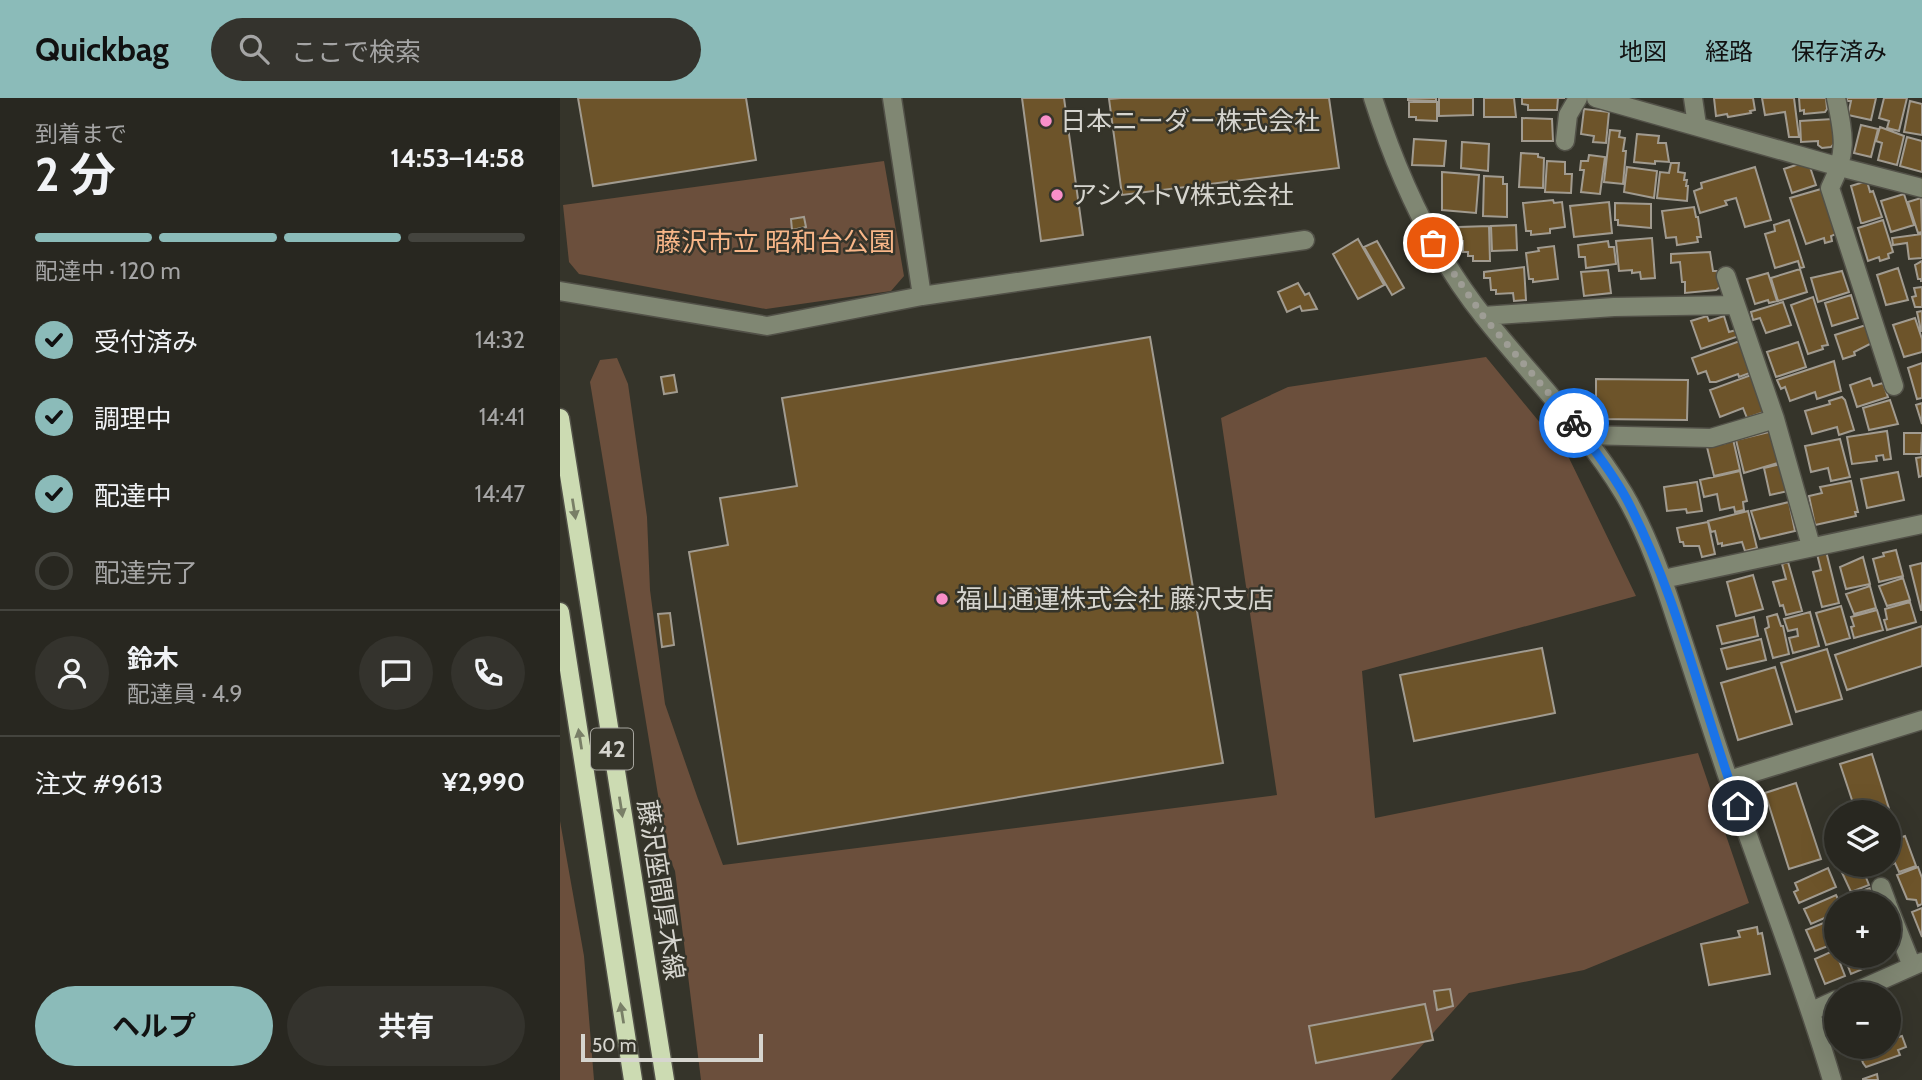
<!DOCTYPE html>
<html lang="ja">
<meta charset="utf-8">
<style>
body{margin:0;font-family:Cabin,"Noto Sans JP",sans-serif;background:#34332d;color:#f1f3f6;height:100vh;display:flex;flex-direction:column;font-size:26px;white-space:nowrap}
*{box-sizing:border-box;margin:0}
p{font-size:23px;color:#a5a5a5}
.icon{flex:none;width:38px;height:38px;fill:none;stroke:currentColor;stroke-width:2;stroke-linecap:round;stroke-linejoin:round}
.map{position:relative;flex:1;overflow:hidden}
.sheet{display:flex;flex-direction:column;background:#282720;width:560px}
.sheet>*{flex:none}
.buttons{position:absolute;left:1264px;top:702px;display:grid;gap:14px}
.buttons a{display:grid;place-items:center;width:77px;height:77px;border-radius:50%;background:#282720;box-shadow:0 7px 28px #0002,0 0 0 2px #44443e;font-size:35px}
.scale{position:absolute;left:21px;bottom:18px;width:182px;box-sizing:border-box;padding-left:7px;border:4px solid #d6d5cf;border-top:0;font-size:19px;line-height:24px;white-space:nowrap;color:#d6d5cf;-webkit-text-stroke:5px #35342a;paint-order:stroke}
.pin{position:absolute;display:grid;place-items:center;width:60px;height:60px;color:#fff;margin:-30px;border:4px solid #fff;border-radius:50%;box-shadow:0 2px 7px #0007}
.courier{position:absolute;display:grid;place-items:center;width:70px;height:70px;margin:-35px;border:5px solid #1a73e8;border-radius:50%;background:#fff;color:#222;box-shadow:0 2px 9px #0007}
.summary em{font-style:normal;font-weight:700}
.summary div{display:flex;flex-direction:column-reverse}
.summary{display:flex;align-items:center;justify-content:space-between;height:119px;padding:0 35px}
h1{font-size:46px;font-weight:700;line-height:52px}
.bar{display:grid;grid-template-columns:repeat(4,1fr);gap:10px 7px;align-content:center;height:84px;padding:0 35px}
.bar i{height:9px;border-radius:5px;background:#44443e}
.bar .active{background:#8bbbb9}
.bar p{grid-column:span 4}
.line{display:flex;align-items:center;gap:18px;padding:0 35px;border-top:2px solid #44443e}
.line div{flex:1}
.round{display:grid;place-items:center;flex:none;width:74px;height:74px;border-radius:37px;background:#34332d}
ol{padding:0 35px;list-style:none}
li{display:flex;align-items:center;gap:21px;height:77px}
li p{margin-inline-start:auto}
li .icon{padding:7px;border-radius:50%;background:#8bbbb9;color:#111;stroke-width:4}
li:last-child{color:#a5a5a5}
li i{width:38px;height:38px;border:4px solid #44443e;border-radius:50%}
.primary-button{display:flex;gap:14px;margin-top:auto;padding:14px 35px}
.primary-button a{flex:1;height:80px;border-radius:42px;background:#8bbbb9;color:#111;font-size:28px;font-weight:700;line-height:80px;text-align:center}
.primary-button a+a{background:#34332d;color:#f1f3f6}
header{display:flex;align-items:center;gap:42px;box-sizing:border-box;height:98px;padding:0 35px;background:#8bbbb9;color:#111}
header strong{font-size:33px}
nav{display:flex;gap:38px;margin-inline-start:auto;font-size:24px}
.search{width:490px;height:63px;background:#34332d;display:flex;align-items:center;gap:18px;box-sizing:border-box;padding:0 24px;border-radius:38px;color:#a5a5a5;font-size:26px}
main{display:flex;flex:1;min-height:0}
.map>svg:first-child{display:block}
.green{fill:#6b4f3c}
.building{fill:#6d542a;stroke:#a19b90;stroke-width:2}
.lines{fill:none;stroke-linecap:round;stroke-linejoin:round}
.minor-casing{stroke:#525148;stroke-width:21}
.major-casing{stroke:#525148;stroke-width:21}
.minor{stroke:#808773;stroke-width:18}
.major{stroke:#ccdbb2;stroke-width:18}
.oneway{fill:#797f67}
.done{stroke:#9e9d95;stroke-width:7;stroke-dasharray:0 12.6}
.route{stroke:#1a73e8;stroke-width:9}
.poi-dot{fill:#f98fc9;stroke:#35342a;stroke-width:2.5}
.labels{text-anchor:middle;stroke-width:5;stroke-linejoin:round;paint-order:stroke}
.shield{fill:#35342a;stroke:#a6a59e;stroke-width:2}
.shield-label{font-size:24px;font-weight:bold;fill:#d6d5cf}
.poi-label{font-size:26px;fill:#d6d5cf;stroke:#35342a;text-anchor:start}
.park-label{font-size:26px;fill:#f8b688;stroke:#35342a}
.street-label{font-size:26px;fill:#d6d5cf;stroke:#35342a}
</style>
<header>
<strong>Quickbag</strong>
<div class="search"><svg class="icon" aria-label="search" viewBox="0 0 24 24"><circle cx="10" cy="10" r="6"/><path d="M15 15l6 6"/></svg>ここで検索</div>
<nav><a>地図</a><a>経路</a><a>保存済み</a></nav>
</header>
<main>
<section class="sheet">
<div class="summary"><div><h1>2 分</h1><p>到着まで</p></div><em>14:53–14:58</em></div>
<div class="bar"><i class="active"></i><i class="active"></i><i class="active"></i><i></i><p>配達中 · 120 m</p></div>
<ol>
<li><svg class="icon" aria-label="check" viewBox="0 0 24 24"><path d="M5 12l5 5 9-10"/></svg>受付済み<p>14:32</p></li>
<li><svg class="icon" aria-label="check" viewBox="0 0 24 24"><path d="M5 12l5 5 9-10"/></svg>調理中<p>14:41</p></li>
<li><svg class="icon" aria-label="check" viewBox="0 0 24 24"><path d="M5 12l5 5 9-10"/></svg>配達中<p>14:47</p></li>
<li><i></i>配達完了</li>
</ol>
<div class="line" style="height:126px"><a class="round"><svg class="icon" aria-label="person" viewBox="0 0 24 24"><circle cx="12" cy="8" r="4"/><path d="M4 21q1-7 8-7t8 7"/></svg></a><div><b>鈴木</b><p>配達員 · 4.9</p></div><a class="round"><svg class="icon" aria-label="chat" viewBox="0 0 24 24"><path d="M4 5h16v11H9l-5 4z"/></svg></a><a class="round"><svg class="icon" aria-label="phone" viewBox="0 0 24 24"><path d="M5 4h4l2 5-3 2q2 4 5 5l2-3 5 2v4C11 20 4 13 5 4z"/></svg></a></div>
<div class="line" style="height:91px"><div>注文 #9613</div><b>¥2,990</b></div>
<div class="primary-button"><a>ヘルプ</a><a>共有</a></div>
</section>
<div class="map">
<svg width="1362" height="982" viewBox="0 0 1362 982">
<rect width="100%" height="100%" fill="#35342a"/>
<path class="green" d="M324,63L344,178L331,193L206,211L19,176L9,164L3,107Z
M926,259L1009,360L1076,498L802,573L815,720L1138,655L1189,805L1024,872L909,895L831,982H141L115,773L109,759L99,703L30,284L40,262L57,260L68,286L87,419L90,492L105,606L138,701L163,767L717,697L661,320L728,289Z
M0,723L24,858L34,982H0Z"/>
<path class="building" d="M18,0H186L196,62L33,88Z
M462,0H504L523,137L481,143Z
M561,0H769L779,70L562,97L549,1Z
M848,0H876V3L848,2Z
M879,0H913V17L879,18Z
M924,0H954L956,19H924Z
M962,0H1005H998L997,12H968V7L962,6Z
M1154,0H1193L1195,12L1190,13L1191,15L1168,19L1167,16L1156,18Z
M1202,0H1234L1239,39H1229L1225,14L1205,17Z
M1239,0H1266L1267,11L1265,14L1244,16V12L1240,13Z
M1287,0H1316L1311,22L1288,17L1291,3H1287Z
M1324,0H1347L1339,33L1327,30L1329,23L1319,20Z
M1350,3L1362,6V37L1344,34Z
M849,4H877V23L856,22V19H849Z
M1024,11L1049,14L1046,45L1033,44L1034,38L1021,36Z
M962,20L992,21L993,43H962Z
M1273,21L1275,45L1271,49L1262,50L1258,47V43L1241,44L1240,23Z
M1301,27L1318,31L1311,59L1294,55Z
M1320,29L1344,38L1337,67L1318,62L1322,45L1316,43Z
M1050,32L1060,33L1059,39L1065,40L1063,53H1066L1063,86L1044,84Z
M1077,36L1099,38L1098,45H1106L1109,64L1095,63V66L1074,64Z
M1347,39L1362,43V74L1340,68Z
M854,41L886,43L884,68L852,67Z
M902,44L929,46L928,73L901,70Z
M961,55L978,56V59L984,60L983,90L959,89Z
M1029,57L1045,59L1040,96L1021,94L1024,72H1020L1021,63H1028Z
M987,63L1005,64V76H1012L1011,95L985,94Z
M1248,63L1256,87L1232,95L1224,71Z
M1111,65H1119L1118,74L1125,75L1124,82H1127L1126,88H1128L1127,103L1097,100L1100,74L1109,75Z
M1067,69L1097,73L1094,100L1064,94Z
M1195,69L1211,122L1185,129L1176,100L1165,103L1167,107L1140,115L1134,93L1142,90L1141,85Z
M882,74L919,77L916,115L882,112Z
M924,78L943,79V86H947V119L923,118Z
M1307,83L1310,94L1313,93L1322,119L1303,125H1301L1291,88Z
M1261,91L1276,136L1271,138L1272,143L1265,145L1264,140L1246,146L1230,100Z
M1344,96L1354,127L1331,134L1321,103Z
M1361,100L1362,134L1358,135L1348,104Z
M993,102L994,105L1002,104L1005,129L990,131V135L971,137V133H966L963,105Z
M1049,104L1052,135L1014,139L1010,108Z
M1055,105L1091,106V130L1058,127V122H1055Z
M1134,109L1136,119H1138L1141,139H1137L1138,144L1117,147L1116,139L1106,140L1102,113Z
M244,119L246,129L232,132L231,121Z
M1229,122L1244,169L1240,170L1238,163L1215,170L1205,136L1215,133L1214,127Z
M1323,122L1333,154L1328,156L1329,160L1320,163L1319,159L1308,163L1298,130Z
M956,127L957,152L932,153L931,128Z
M929,128L930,163H913V158H908V154H903V143H899V129Z
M1362,136V160L1349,161L1347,145L1333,147L1332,140Z
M1092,140L1095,180L1081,181L1080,174L1072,175V172L1059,173L1056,143Z
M798,141L824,187L798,201L773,156Z
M817,143L844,190L832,197L804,149Z
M1048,143L1049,149H1054L1056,166L1026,170L1025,159H1019L1018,147Z
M994,148L998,181L973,184V181H969L966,155L979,153L978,150Z
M1150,154L1153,173H1157L1163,187L1156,192L1125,195V184H1122L1120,164L1111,165V156Z
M1362,163V183H1361V181H1358L1355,167Z
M964,169L966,202L954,203L953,195L936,196V192H931L930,180H924V174Z
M1338,170L1348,202L1326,207L1317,177Z
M1240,171L1247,194L1218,203L1211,180Z
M1048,172L1051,195L1024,198L1021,174Z
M1282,173L1289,194L1258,204L1251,180Z
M1208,175L1217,203L1209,205L1208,202L1195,206L1187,181Z
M738,185L745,197L749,195L757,211L742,213L740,208L727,214L718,194Z
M1362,189V209H1355L1352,199L1356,198L1354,190Z
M1291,197L1298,220L1272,228L1265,205Z
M1253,199L1268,247L1262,248L1263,251L1248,256L1231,207Z
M1223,204L1231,227L1206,235L1200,220L1193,222L1191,214Z
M1362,213V233H1361L1357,214Z
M1147,218L1149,223L1164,218L1169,234L1176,232L1179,238L1141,251L1131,223Z
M1355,220L1362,241V254L1344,259L1333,227Z
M1306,227L1312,245L1294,254L1295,257L1283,261L1275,237Z
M590,239L663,665L178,746L129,454L168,447L160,400L237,388L222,300Z
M1180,243L1195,273L1179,279L1178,276L1156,284H1150L1146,273L1138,276L1132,260Z
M1238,244L1246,269L1216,279L1207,254Z
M1274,263L1281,293L1257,301L1255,294L1230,303L1225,289L1221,291L1217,282Z
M1362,265V300L1357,301L1348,270Z
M114,277L117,294L104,296L101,279Z
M1191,277L1204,314L1187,320L1183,310L1160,319L1150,292Z
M1310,280L1313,288L1323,285L1328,299L1297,309L1290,287Z
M1036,281L1128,282L1127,322L1036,321Z
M1282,299L1285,302L1294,332L1279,337L1277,329L1252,336L1245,313L1270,306L1269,303Z
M1330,302L1338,326L1309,332L1303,310Z
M1362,305V326L1356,307Z
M1213,333L1221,364L1184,375L1176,342Z
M1327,333L1331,361L1324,362L1323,357L1316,358L1317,363L1292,366L1287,339Z
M1344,335H1362L1361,356H1344Z
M1173,341L1180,372L1154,378L1147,349L1166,345L1165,343Z
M1280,341L1290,379L1271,383L1268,370L1251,374L1245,348Z
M1362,359V378L1359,379L1356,360Z
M1221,366L1228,393L1210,397L1204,370Z
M1180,373L1187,403L1183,404L1184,412L1175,414L1174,409L1160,412L1157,396L1144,399L1140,382Z
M1338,374L1344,402L1307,410L1301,381Z
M1291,383L1298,414H1295L1296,418L1255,427L1249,398L1262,395L1260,389Z
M1137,384L1142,413L1127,415L1126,411L1107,413L1104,389Z
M1229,404L1235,433L1200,441L1191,413Z
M1188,413L1197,450L1185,453L1182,444L1162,448V445L1158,446L1155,433L1151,434L1148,423Z
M1148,424L1155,456L1142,459L1139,448H1124L1123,444H1120L1117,430Z
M1336,452L1343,478L1319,484L1313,461L1324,458L1323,455Z
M1266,453L1279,505L1262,509L1253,474L1261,472L1257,456Z
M1303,459L1310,486L1286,491L1280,469Z
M1228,464L1242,513L1226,517L1223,507L1220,508L1213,484L1226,481L1222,466Z
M1362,465V512H1361L1350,468Z
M1193,477L1203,511L1176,518L1167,484Z
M1343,480L1350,502L1327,508L1319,488Z
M1310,488L1316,510L1294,516L1286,496Z
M1350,504L1356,524L1327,532L1324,522L1327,521L1325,511Z
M1281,508L1290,540L1266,547L1256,515Z
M1317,512L1323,532L1294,540L1291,529L1294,528L1291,519Z
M1250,514L1259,548L1233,555L1229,540L1238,538L1237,531L1228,533L1224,521Z
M110,515L114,547L102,549L98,516Z
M1217,516L1221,528H1223L1229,556L1213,560L1205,531L1209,529L1207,519Z
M1194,519L1198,538L1162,546L1157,528Z
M1362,528V568L1287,592L1275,557Z
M1201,541L1206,562L1167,571L1161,551Z
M982,550L995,615L854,643L840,577Z
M1267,551L1282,601L1236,614L1221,565Z
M1215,569L1232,626L1178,642L1161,585Z
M1312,656L1336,733L1328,735V714H1296L1280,666Z
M1236,685L1261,761L1229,771L1205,695Z
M1345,738L1356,768L1339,774L1335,765L1328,768L1327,766L1328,744Z
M1278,766H1305L1309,776L1305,777L1309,787L1291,794Z
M1358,769L1362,780V806L1358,808L1356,802L1347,801L1337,777Z
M1268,770L1276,789L1239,805L1234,794L1238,792L1235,785Z
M1310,790L1316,805H1293L1290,797Z
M1276,797L1280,805H1276V815L1251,826L1244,811Z
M1362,810V839L1352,814Z
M1276,820V845L1255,853L1246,832Z
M1197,829L1198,836L1202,835L1210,876L1149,887L1141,846L1180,839L1178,833Z
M1328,836L1335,850L1328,852Z
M1275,852L1285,878L1265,886L1255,861Z
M1284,858H1305L1310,868L1291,876Z
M890,891L893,908L877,912L874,893Z
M865,906L873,942L756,965L749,928Z
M1342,938L1346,949L1338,952L1340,957L1306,969L1303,965L1299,953L1311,948H1328V942Z
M1317,976L1318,982H1303V981Z"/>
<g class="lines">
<defs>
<path id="minor" d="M332,0L362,198
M813,0C838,79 872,154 924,219C971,278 1025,331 1064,396C1088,437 1104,484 1118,528C1135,579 1151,630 1168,680C1202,781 1242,880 1272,982
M1036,0L1280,69L1362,90
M1133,0L1137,27
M1276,0C1284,38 1288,54 1270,90L1334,288
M1005,43L1008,17L1018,0
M1166,178L1215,321L1251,448
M0,193L207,228L362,198L745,142
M923,218L1054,209L1176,207
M1023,337L1151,340L1215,321
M1103,481L1362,426
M1169,682L1362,622
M1321,789L1327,805
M1328,808L1352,868
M1290,896L1362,864
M1252,913L1276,902"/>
<path id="major" d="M0,320L105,982
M0,514L73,982"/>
</defs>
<use href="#minor" class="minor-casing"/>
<use href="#major" class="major-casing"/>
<use href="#minor" class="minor"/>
<use href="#major" class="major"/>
</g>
<defs><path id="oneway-solid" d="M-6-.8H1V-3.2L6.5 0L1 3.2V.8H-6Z" transform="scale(1.75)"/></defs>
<g class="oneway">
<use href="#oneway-solid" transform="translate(14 411) rotate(81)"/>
<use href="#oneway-solid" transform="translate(20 641) rotate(-99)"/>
<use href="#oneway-solid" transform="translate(61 709) rotate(81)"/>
<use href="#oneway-solid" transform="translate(62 915) rotate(-99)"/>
</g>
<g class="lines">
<path class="done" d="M873,145L923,218L1014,325"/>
<path class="route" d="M1014,325C1032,349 1052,374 1066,400C1117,496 1141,605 1178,708"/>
</g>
<g class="poi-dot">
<circle cx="486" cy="23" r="7"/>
<circle cx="497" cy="97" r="7"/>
<circle cx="382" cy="501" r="7"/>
</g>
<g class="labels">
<rect class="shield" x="31" y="630.5" width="42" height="41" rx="5"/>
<g class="shield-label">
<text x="52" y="659">42</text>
</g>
<g class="poi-label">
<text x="500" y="32">日本ニーダー株式会社</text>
<text x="511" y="106">アシストV株式会社</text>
<text x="396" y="510">福山通運株式会社 藤沢支店</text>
</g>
<g class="park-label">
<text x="215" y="153">藤沢市立 昭和台公園</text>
</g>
<g class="street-label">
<text transform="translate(101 792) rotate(81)" y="9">藤沢座間厚木線</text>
</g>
</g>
</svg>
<div class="buttons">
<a><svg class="icon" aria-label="layers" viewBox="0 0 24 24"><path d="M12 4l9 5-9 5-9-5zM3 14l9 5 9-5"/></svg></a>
<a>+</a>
<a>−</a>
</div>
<div class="scale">50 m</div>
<div class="pin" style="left:873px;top:145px;background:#ea580c"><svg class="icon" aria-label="bag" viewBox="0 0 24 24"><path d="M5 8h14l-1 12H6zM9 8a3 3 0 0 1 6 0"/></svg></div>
<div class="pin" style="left:1178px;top:708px;background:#1f2937"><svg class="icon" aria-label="home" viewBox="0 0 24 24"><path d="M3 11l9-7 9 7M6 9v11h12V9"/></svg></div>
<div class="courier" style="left:1014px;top:325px"><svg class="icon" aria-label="bike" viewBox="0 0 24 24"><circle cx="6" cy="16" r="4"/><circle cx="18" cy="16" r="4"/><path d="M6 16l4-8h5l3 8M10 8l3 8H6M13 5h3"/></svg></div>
</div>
</main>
